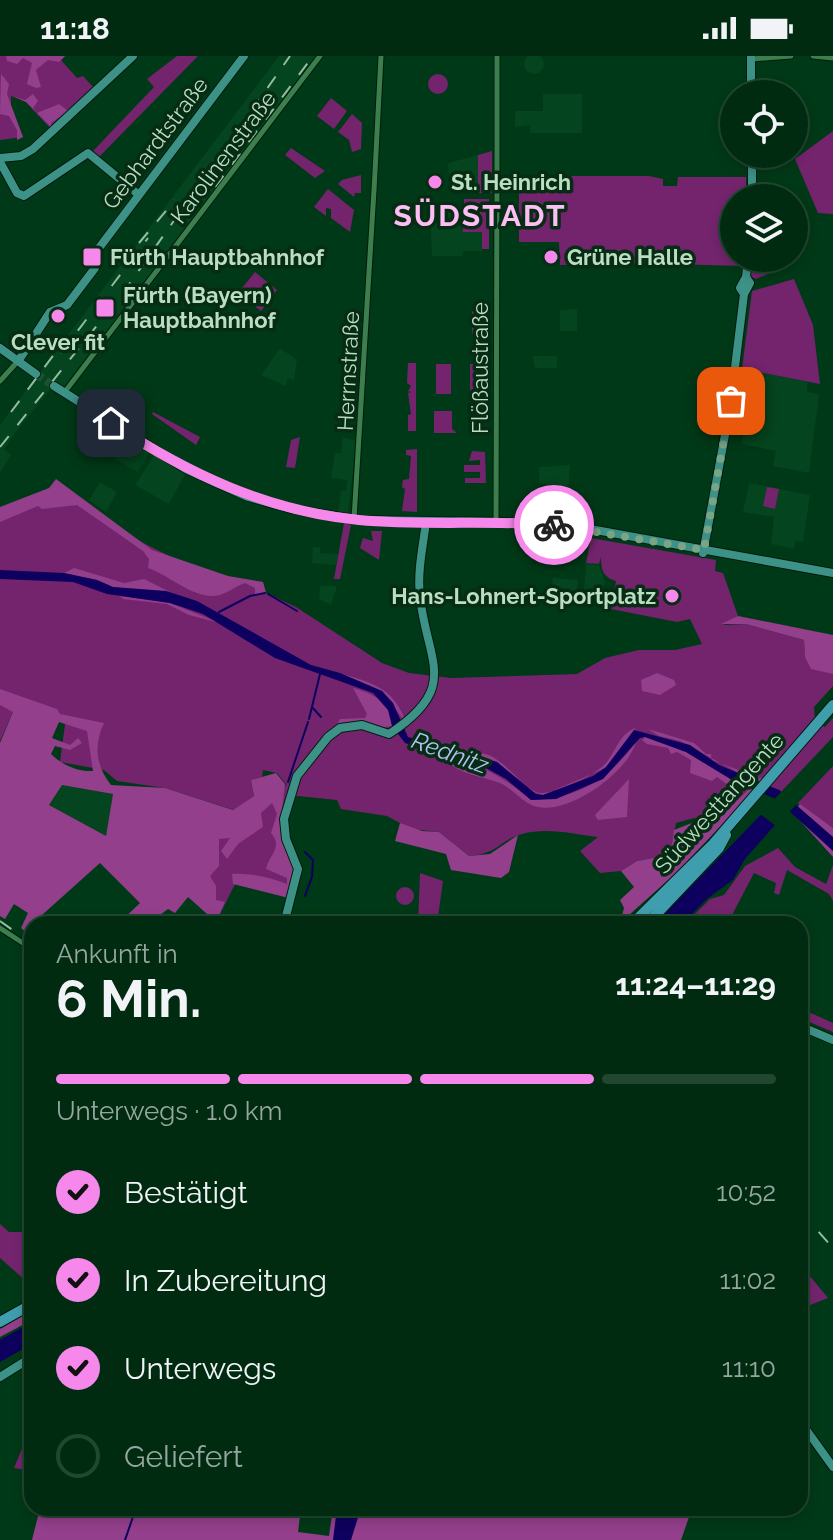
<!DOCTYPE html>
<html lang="de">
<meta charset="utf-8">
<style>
body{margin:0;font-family:Raleway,sans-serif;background:#0a331a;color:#f1f3f6;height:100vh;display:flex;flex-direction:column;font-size:30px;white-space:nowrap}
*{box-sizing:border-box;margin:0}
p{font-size:26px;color:#95a79f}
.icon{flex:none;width:44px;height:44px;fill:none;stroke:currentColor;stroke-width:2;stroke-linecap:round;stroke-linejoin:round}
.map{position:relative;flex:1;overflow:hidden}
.sheet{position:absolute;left:24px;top:860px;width:784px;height:600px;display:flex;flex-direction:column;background:#002b11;border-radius:24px;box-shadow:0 4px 12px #0003,0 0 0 2px #224731}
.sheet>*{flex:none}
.tools{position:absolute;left:720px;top:24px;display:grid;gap:16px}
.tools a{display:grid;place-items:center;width:88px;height:88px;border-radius:50%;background:#002b11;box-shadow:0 4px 12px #0003,0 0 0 2px #224731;font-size:40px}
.pin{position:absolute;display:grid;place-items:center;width:68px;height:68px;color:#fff;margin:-34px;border-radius:16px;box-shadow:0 4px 12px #0006}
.courier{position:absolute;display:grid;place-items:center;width:80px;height:80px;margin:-40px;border:6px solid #f788eb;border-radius:50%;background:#fff;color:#222;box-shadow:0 2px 10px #0007}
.summary em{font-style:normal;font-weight:700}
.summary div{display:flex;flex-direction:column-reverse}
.summary{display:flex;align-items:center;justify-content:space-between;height:136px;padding:0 32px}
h1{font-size:52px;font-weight:700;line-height:60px}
.bar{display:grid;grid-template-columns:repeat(4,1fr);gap:12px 8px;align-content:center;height:96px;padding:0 32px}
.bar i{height:10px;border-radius:6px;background:#224731}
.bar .on{background:#f788eb}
.bar p{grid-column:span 4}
ol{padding:0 32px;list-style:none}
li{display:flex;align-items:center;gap:24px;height:88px}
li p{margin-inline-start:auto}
li .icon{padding:8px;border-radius:50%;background:#f788eb;color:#111;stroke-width:4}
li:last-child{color:#95a79f}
li i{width:44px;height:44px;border:4px solid #224731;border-radius:50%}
.status{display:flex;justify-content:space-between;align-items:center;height:56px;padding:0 40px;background:#002b11;direction:ltr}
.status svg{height:22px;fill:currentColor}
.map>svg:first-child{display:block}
.built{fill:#04441e}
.green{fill:#73246d}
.forest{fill:#933f8b;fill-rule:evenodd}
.water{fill:#0d005e}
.pier{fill:#003917}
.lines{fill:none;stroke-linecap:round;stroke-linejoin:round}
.stream{stroke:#0d005e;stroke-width:2}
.major-tunnel{stroke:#1c5231;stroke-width:8;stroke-dasharray:8 4;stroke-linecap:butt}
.minor-casing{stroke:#061b0c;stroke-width:7}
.major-casing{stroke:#061b0c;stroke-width:10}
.highway-casing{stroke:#061b0c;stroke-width:12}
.minor{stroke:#3b7f4f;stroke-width:5}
.major{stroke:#3d9288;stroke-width:8}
.highway{stroke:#3f9eae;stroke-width:10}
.rail{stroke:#95bca0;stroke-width:2;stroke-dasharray:14 14;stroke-linecap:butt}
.done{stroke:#7aa486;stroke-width:8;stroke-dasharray:0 14.4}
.route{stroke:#f788eb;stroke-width:10}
.poi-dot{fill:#f788eb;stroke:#072c14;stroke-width:3}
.labels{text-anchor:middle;stroke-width:7;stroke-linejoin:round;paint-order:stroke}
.street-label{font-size:22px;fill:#bbddc2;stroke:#072c14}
.poi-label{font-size:22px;font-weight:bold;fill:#bbddc2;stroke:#072c14;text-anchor:start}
.water-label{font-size:24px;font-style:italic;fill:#b1c0f0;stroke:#072c14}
.district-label{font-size:30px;font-weight:bold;letter-spacing:2px;fill:#fcbef4;stroke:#072c14}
</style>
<div class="status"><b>11:18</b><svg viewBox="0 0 49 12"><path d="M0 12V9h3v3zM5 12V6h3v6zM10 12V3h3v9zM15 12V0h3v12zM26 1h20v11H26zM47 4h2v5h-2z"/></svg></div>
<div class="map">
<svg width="833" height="1484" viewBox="0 0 833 1484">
<rect width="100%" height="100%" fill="#003917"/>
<path class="built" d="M524 8a10 10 0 1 1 20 0a10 10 0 1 1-20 0Z
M279,0H316L66,328L63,331L56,326L15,377L4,393L11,399L0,417V369Z
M543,38H582V77H530V69L515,71V55H543Z
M478,99V137L450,131L448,107Z
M464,143H489V175L482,176V195H463V200H432L430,150H464Z
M577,253V275H560V254Z
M280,292L297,304L294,324L288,322L286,330L261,319Z
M532,300H557V312H535Z
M742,313L808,326L807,336L819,338L809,417L773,410L776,395L742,388L743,377L732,375Z
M343,381L356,385L348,458L338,457L341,435H346L347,424L331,422L335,397H341Z
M126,382L149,397L138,416L114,403Z
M154,399L185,418L169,448L135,429Z
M570,409L568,437L583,439L582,464L577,467L550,464L548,428L539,427V411Z
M100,426L117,436L106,456L89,444Z
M749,427L810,439L803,486L795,485L794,493L771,488L774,461L743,456Z
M313,491H320V497L338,498L336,509L312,507Z
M586,508L599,509L605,526L603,537L584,535Z
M553,522L578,524L576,549L551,547Z
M320,530H337L331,549L319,543Z
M62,729L113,738L106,780L49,749Z"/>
<path class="green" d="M0,0H65L61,4L77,22L83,20L94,32L50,72L26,46L11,40V53L23,81L0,84Z
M177,0H198L99,101L93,95L154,31L147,23Z
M428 28a10 10 0 1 1 20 0a10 10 0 1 1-20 0Z
M331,42L347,55L334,73L317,60Z
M352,58L362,67L361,93L352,96L349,84L338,76Z
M833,75V158L818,157L795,103Z
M291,92L325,115L315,122L285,99Z
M492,95V137H478V99Z
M361,119V137H355L354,141L338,128L342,124Z
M519,120H649L663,123V130H677L678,121H746V142H734V202H742V210L638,207L560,209L559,186H519Z
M328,133L354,154L350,176L331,162V153L326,152V160L314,151Z
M464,143H489V193H482V176H463Z
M752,211H780L782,212L756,223L750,220Z
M255,216L277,234L261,255L238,237Z
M794,223L813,269L820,328L742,313L752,235Z
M472,255L487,258V279L472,278Z
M408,307H416V375H408V359L411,358L408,337L411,336L408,335L411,330L407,327Z
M436,308H451V338H436Z
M470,308H485V338L470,337Z
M434,355H452V373L457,377H434Z
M153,356L200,381L196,389L152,358Z
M300,381L295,412L286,411L291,384Z
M417,393V456L402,455L405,433L402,431L403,424L409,423L411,400L406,399V394Z
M472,395L485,396L486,427H465V422H480V416H464V409H480V404L469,405Z
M767,431L779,433L775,453L763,450Z
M71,444C134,482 188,519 263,526L266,537L296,551L382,607L409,617L451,622L577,618L605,602L639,594H675L702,588L690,563L677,566L611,553L616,525C603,521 601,514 601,501L599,508L586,507L591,482L716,504L715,515L723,517L738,560L723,569L746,568L804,584L805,601L833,618V630L814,651L815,665L825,671L833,662V772L779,734L757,727L713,769L694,762L676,767L672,788L664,800L637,805L621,815L600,817L580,795L598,781C573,778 547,771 522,778C499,784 500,797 469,800L439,776L411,773L387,760L341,753L337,744L288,739L281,770L292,805L288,842L236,826L216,866L165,814L234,756L285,731L286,728L277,717L263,714L262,721L251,724L254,740L234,754L165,732L117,725L104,714L60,706L66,661L18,645L0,685V454Z
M344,467L351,469L340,523H334Z
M371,475H382L379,504L360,492L363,482L373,485Z
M778,792L795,811L826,828L833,809V845L829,838L787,814L779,839L774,837L776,827L754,817L731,861L709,858L700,868H685L710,843L724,839L745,810Z
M420,817L443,825L437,868H418Z
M396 840a9 9 0 1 1 18 0a9 9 0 1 1-18 0Z
M800,952L833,967V976L800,962Z
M0,1168L9,1176H32V1218L27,1226L0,1202Z
M800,1208L828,1242L800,1253Z
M32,1355V1415L14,1412L28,1378Z"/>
<path class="forest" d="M6,0H65L59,6L48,4L36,14L41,31L36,32L27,28L32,7L23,2L17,8L7,5Z
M1,18L9,28L7,38L23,81L17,84V74L9,60L0,58Z
M33,38L38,45L33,52L37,57L59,48L68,55L51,67V71L26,46L15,41L25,44Z
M56,423L152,494L228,520L263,526L266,537L255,540V532L245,527C236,530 223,540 214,540C191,541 169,519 148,512L149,503L143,495L77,449L42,453L38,450L0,466V451L49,432Z
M74,512L124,527L144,523L170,536L113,531L97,524L64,517Z
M120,540L170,547L220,567L189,559L167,548L123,543Z
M738,560L833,579V618L811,613L805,601L804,584L746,568H721Z
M657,617L674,624L676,629L660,639L642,635L641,624Z
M342,618C371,626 392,632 404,661L402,662L382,635Z
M353,632C373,637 392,647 392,670L378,672L362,666L335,672L340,663L365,662L367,658Z
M0,633L57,653L60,658L104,667C94,689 95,708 111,729L165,732L233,754L254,740L251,724L276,717L285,728L280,771L294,815L289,842L233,828L232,818C251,817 269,821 287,828V822L266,813C268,800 284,791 271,777L277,758L272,747L261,757L263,771L238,788L227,803L221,795L230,782L219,783V810L210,820L216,830V844L225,846L216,866L188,841L175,857L168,853L148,868H118L140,847L100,807L32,868V881L21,872L28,857L14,848L5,863L0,860V687L13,656L0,649ZM59,666L87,675L93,715C78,716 62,709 51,698L55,690L70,694L82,687L78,682L70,689L52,682ZM62,729L113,738L106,780L49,749Z
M636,672L606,712L543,739L530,735L497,706L471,697C503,691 522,739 543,737C560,735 594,720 605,708C616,696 619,677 636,672Z
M648,673L694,687L706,698H711L712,704L765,724L762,728L757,727L680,685L659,680Z
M645,681L686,696L744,731L728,729L717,721L712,725L690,717L691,704L677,696L671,698L668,692L647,688L642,684Z
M636,686C628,716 570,758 538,751C522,748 513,731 497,726C476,719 452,717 440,697C475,705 504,721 531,744C580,741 607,725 636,686Z
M629,723L627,761L598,764L595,759Z
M750,732L755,734L676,817L620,867L624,852L620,844L634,831L621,815L637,805L664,800L672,788L674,774L699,764L713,769Z
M800,748L833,772V801L793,757Z
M400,767L422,775L439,776L469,800L490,798L518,779L509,816L501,822L451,814L446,798L395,785Z
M32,1254V1264L0,1281V1273Z
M40,1452H301L298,1476L329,1480L333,1452H672L671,1455L689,1461L681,1484H32Z"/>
<path class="water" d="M0,514L64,517L97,524L113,531L166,535L197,545L311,609L340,617L382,635L393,647L408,681L497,706L536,738L543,739L593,720L606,711L634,674L690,689L719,709L779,734L833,781V795L788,754L745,803L733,824L708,842L682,868H655L776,743L737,727L686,696L645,681L640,682L603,723L556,743L531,744L506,723L486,712L405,687L392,670L388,654L373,637L275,602L203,558L170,547L107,538L73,526L0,523Z
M32,1266V1288L0,1306V1284Z
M337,1452H361L351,1484H333Z"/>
<path class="pier" d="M833,681V710L776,770L760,758Z"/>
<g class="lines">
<path class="stream" d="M268,538L297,555
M219,556L250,540L265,537
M312,651L321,661
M309,663L320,618
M288,726L308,666
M305,840L312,821L313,804L305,796
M125,1484L136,1452"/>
<path class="major-tunnel" d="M36,318L54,330"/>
<defs>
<path id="minor" d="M813,0L833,2
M752,3L791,0
M497,123V0
M374,135L381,0
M0,325L18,305
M64,337L320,0
M354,463L374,134
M496,467L497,123
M0,872L32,893"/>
<path id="major" d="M751,38V0
M0,102L21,100L33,93L133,0
M0,106L17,137L24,140L88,97L139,139
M752,142V98
M746,221L748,202
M0,292L36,318
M19,304L50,256L67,249L95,212L99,192L244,0
M54,330L186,413L248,441L292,453L361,464L503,466L579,471L833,517
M703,497L730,352L744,238L740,232L746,221L750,227L744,238
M284,868L298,813L286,783L284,763L297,720L328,681L340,672L362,669L389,678C461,631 427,606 420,541C417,516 423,490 426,466
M800,970L833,984
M0,1321L32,1301
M800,1365L833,1411"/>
<path id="highway" d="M632,868L713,788L833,649
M647,868L719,792L726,779
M0,1266L32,1248"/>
</defs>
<use href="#minor" class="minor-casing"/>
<use href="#major" class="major-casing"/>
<use href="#highway" class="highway-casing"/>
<use href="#minor" class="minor"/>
<use href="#major" class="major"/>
<use href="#highway" class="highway"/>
<path class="rail" d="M215,131L313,0
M139,187L175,144
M61,297L148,182
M11,356L64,285
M0,391L123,237L290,0
M0,865L32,888
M800,1155L833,1192"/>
</g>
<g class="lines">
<path class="done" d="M554,469L704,494L731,345"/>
<path class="route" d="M111,367C187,417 266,455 359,464C424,470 489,464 554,469"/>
</g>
<g class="poi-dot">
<circle cx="435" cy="126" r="8"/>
<rect x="82" y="191" width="20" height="20" rx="4"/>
<circle cx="551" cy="201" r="8"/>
<rect x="95" y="242" width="20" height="20" rx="4"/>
<circle cx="58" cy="260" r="8"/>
<circle cx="672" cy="540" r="8"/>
</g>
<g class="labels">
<g class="street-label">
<text transform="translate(155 87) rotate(-53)" y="8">Gebhardtstraße</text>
<text transform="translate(223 101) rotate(-53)" y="8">Karolinenstraße</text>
<text transform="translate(480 312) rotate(-90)" y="8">Flößaustraße</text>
<text transform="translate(348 315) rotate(-87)" y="8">Herrnstraße</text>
<text transform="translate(719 747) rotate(-48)" y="8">Südwesttangente</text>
</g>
<g class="poi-label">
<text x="451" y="134">St. Heinrich</text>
<text x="110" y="209">Fürth Hauptbahnhof</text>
<text x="567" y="209">Grüne Halle</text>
<text x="123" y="247">Fürth (Bayern)<tspan x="123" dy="25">Hauptbahnhof</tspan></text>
<text x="58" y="294" text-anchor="middle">Clever fit</text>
<text x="656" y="548" text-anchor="end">Hans-Lohnert-Sportplatz</text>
</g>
<g class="water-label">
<text transform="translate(450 697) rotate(20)" y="8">Rednitz</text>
</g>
<g class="district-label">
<text x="480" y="170">SÜDSTADT</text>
</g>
</g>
</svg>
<div class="tools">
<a><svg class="icon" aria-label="locate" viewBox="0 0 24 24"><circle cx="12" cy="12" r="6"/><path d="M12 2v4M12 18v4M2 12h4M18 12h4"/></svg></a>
<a><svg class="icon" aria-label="layers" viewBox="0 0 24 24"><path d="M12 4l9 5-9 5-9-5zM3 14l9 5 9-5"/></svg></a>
</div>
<div class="pin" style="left:731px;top:345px;background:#ea580c"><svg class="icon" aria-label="bag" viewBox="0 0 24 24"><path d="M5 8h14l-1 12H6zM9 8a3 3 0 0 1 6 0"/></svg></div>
<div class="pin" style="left:111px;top:367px;background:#1f2937"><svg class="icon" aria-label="home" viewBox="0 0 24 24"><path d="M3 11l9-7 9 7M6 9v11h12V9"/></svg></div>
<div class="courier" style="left:554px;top:469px"><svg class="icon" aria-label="bike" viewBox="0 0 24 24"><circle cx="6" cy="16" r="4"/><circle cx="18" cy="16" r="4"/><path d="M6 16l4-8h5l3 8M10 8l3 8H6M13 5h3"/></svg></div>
<section class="sheet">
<div class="summary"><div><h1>6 Min.</h1><p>Ankunft in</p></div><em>11:24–11:29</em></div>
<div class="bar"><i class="on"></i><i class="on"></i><i class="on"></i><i></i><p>Unterwegs · 1.0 km</p></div>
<ol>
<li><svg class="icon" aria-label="check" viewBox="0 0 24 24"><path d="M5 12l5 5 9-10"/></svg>Bestätigt<p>10:52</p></li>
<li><svg class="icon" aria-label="check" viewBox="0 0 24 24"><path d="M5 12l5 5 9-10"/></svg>In Zubereitung<p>11:02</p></li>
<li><svg class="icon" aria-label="check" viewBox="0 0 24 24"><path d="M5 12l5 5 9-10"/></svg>Unterwegs<p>11:10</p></li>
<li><i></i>Geliefert</li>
</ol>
</section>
</div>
